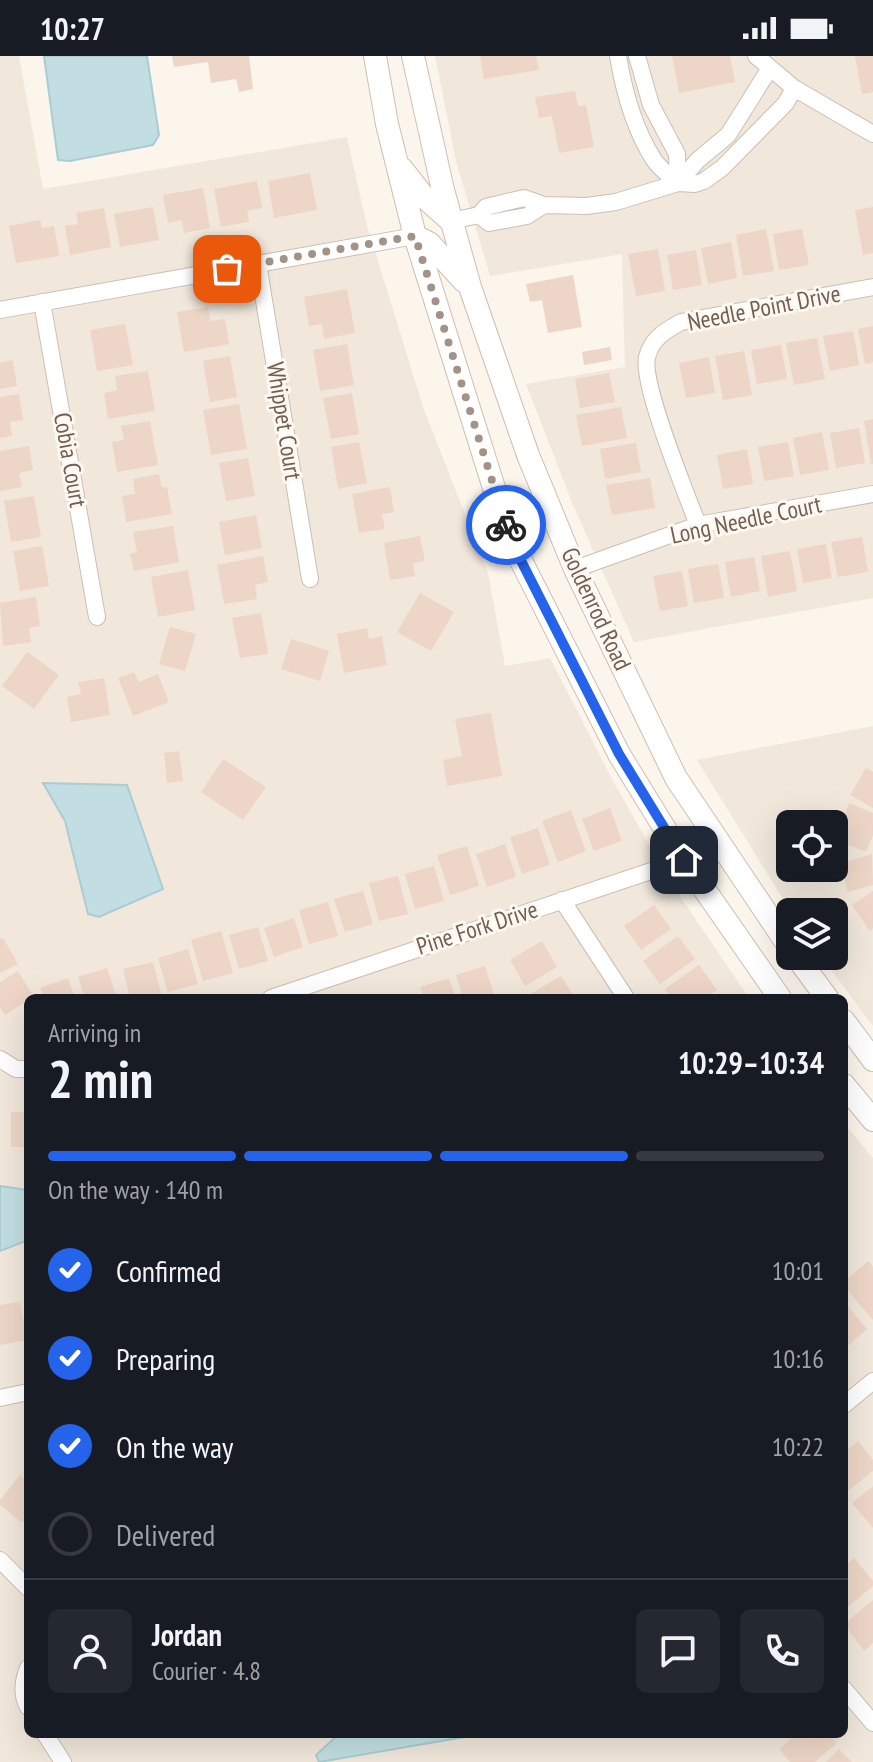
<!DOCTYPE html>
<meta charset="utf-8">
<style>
body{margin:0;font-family:"PT Sans Narrow",sans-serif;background:#242831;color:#f1f3f6;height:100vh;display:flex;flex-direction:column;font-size:30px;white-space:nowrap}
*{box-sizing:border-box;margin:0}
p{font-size:26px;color:#9ea1a6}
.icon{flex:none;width:44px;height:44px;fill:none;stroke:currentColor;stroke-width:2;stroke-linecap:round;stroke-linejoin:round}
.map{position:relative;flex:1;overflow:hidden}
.side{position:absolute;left:24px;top:938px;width:824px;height:744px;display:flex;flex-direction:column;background:#171b24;border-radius:12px;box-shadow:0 8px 32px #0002}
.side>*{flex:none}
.buttons{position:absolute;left:776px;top:754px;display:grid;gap:16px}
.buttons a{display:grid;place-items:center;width:72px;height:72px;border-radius:12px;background:#171b24;box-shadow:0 8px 32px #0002;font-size:40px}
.pin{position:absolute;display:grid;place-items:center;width:68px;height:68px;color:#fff;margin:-34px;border-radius:16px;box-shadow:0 4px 12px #0006}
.courier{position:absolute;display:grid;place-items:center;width:80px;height:80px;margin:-40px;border:6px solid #2563eb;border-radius:50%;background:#fff;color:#222;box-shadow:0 2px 10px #0007}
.head em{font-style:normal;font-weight:700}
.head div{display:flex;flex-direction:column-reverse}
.head{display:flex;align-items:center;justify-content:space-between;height:136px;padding:0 24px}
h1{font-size:52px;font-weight:700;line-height:60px}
.bar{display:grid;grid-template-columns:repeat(4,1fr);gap:12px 8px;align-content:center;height:96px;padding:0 24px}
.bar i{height:10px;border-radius:6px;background:#363941}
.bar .selected{background:#2563eb}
.bar p{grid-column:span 4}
.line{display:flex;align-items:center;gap:20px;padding:0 24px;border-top:2px solid #363941}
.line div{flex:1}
.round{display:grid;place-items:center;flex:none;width:84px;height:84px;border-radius:12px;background:#242831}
ol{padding:0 24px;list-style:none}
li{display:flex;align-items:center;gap:24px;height:88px}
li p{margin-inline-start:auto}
li .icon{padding:8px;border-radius:50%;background:#2563eb;color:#fff;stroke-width:4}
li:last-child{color:#9ea1a6}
li i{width:44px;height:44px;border:4px solid #363941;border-radius:50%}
.status{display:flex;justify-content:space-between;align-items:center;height:56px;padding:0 40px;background:#171b24;direction:ltr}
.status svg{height:22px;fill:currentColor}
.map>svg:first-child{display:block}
.residential{fill:#f1e7db;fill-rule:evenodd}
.water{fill:#c2dee2;stroke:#aaccd3;stroke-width:2}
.building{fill:#edd6c7}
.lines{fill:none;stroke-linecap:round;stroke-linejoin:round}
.minor-casing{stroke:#ccbeb3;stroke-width:18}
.secondary-casing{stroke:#cebeb1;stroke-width:24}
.minor{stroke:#fff;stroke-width:16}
.secondary{stroke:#fff;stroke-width:22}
.done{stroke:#a39387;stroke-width:8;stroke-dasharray:0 14.4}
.route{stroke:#2563eb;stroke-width:10}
.labels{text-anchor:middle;stroke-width:6;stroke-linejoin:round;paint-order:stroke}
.street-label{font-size:24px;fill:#735e51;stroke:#fdf9f2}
</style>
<div class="status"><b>10:27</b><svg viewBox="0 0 49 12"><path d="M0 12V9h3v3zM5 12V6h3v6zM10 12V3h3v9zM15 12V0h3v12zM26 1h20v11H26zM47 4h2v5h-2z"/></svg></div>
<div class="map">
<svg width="873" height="1706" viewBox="0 0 873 1706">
<rect width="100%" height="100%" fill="#fbf5ec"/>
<path class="residential" d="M0,0H19L43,133L347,81L366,166L423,351L488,517L505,610L550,602L613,725L671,827L749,942H28V1678H844V1067L873,1102V1706H0Z
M435,0H873V542L634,586L573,449L526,328L625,311L622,198L490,220L456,105Z
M873,670V970L821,900H834V856H791L697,704ZM790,768H834V812H790Z"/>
<path class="water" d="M44,0H147L159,79L153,89L70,105L58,104Z
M43,727L127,729L163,833L99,861L88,858L65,765Z
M0,1130L28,1134V1181L26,1185L0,1195Z
M339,1678H482L319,1706L316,1699Z"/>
<path class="building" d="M172,0H249L253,33L239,36L236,23L211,27L208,6L174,11Z
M480,0H536L539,14L484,23Z
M672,0H730L735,26L679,37Z
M855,0H873V36L862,38Z
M575,35L578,50L586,49L594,91L559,97L552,60L539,62L535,41Z
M310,117L317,154L274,162L268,125Z
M257,125L262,152L247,155L249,166L221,171L214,133Z
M203,132L210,172L184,177L182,164L168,167L163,139Z
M153,151L159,184L120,191L114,158Z
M873,151V197L863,199L855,154Z
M104,152L111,191L70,199L65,170L78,168L76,157Z
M40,164L42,172L54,170L59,200L16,207L9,170Z
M766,173L774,215L743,220L736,179Z
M802,173L809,209L779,214L773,178Z
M731,186L737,222L708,228L701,192Z
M658,193L665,235L636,240L628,198Z
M696,194L702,229L673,234L667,199Z
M573,219L582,271L548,277L542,244L530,246L526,228Z
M347,233L355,277L324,283L322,268L309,270L304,241Z
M208,251L210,265L225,263L229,288L184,296L177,256Z
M125,268L133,309L97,315L90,274Z
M873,270V306L865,308L858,273Z
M853,275L859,309L830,315L823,280Z
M817,282L825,323L794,329L786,287Z
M347,288L354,329L320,335L313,294Z
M781,289L787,323L757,328L751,294Z
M610,291L612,304L584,309L582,296Z
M744,295L752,339L723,344L715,300Z
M230,300L237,341L210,346L203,305Z
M709,301L715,337L686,342L679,307Z
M13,304L17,330L0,333V307Z
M148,315L155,355L108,363L104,337L117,334L115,320Z
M609,317L615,346L580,352L575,323Z
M352,337L359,378L331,383L323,342Z
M19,338L23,364L10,366L12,380L0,382V341Z
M239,348L247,393L211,399L203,354Z
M621,351L627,382L582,390L576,359Z
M873,363V408H871L864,365Z
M150,365L158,409L117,416L112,386L124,384L121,370Z
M859,372L865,407L836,412L830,377Z
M822,376L829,414L800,419L793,382Z
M359,386L367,427L338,433L331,391Z
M788,386L794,420L764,425L758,391Z
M636,387L641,416L605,423L600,393Z
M29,390L33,414L19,417L22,431L0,435V395Z
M747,393L753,428L723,433L717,399Z
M248,402L255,440L226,445L219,407Z
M159,418L162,432L167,431L172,458L126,466L122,440L135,438L133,423Z
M650,422L655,452L612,459L606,429Z
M390,431L394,456L382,458L385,473L359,477L352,438Z
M34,440L41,481L11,486L4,445Z
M256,459L262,492L225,499L219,466Z
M173,470L179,506L134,515L130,498L137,496L133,476Z
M420,480L425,505L413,507L415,520L390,524L384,487Z
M862,481L868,516L838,521L831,486Z
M826,488L832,522L803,527L797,493Z
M42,490L49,530L20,535L13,495Z
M790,495L797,535L768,541L761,500Z
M263,500L268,526L255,529L257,543L224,548L217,509Z
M754,501L760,535L731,541L725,506Z
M718,508L724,542L694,547L688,513Z
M188,514L195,554L158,561L151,521Z
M682,515L688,550L660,555L653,520Z
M420,537L454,556L431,595L397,576Z
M36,541L40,570L29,572L31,586L3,590L0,547Z
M261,557L268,598L240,602L232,562Z
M170,571L196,578L185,615L159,608Z
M367,572L369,583L382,580L387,609L344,617L337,578Z
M291,583L329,595L320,625L281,613Z
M27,596L59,619L34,653L2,630Z
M134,616L139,626L158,618L169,646L133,660L118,622Z
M104,622L110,659L71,666L67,641L81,638L78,626Z
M491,657L502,720L447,730L443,704L462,700L455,663Z
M179,695L183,725L167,727L164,697Z
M223,703L266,731L243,764L201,736Z
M866,712L873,716V752L850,739Z
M849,747L873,757V779L866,796L834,783Z
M610,752L622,785L594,795L582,763Z
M571,754L586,795L558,806L542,765Z
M538,772L550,809L522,818L510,781Z
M505,788L516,821L487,831L476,798Z
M467,790L479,830L450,839L437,799Z
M872,798L873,829L848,836L840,808Z
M434,810L444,845L415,853L405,818Z
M398,820L408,858L379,865L369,827Z
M363,835L373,868L345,876L334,843Z
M873,835V872L870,875L852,849Z
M328,846L338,880L309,888L299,854Z
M654,849L671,873L641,894L624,870Z
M294,862L303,891L274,901L264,872Z
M258,871L268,905L239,913L229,879Z
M221,875L233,917L203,925L191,884Z
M678,880L695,903L660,928L643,905Z
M3,882L18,908L0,917V883Z
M542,885L557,911L525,930L510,904Z
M188,893L198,928L168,936L158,902Z
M153,906L162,941L130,942L123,913Z
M699,909L717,934L705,942H671L665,933Z
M485,910L495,942H463L456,919Z
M107,912L117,942H85L78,921Z
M18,915L34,941L28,942V944L5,959L0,951V926Z
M561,920L575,942H524Z
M68,922L75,942H44L40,932Z
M449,922L456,942H424L420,931Z
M11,1056H28V1091H11Z
M868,1205L873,1211V1264L844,1230V1226Z
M20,1246L27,1284L0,1289V1249Z
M844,1246L867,1273L844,1293Z
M858,1385L873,1404V1415L844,1438V1397Z
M20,1419L28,1426V1460L22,1467L0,1449V1444Z
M873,1430V1472L852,1447Z
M854,1502L873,1525V1530L844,1554V1510Z
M873,1544V1587L864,1595L844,1568Z
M797,1678H829L837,1687L815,1706H790L779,1693Z
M839,1693L852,1706H826Z"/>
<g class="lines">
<defs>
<path id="minor" d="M618,0C624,36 634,73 654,104C660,113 670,120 678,127
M637,0L651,49L677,98L678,127
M756,0L794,32L873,78
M678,127L698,104L728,79L770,12
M479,159L489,167L527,160L544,149
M451,165L479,159L486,151L524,142L544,149L586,150L616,146L678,127L695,128L704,125L722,112L786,47L794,32
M258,208L310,523
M42,246L97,561
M0,254L415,180
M698,469C686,437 641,328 647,301C652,282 665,275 681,266L873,231
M575,513L698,469L873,438
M562,844L626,942
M271,942L684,804
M0,1003L16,1013H28
M0,1342L28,1336
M844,1349L873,1325
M0,1504L28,1532
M28,1612C23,1624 21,1639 28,1651
M844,1633L873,1667
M45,1678L63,1706"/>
<path id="secondary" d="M375,0L387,68L415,180L510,483L619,698L684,804L780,942
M413,0L443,134L470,231L528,399L575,513L676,722L790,892
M402,113L424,141L451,165
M415,180L429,187L464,225
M796,900L827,942
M844,965L873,1004
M844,1029L873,1064"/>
</defs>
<use href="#minor" class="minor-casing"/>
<use href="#secondary" class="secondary-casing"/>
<use href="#minor" class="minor"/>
<use href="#secondary" class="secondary"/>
</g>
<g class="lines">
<path class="done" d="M227,213L415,180L506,469"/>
<path class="route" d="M506,469L510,483L619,698L684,804"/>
</g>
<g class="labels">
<g class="street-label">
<text transform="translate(764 252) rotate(-11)" y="8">Needle Point Drive</text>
<text transform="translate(284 365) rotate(81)" y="8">Whippet Court</text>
<text transform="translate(70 404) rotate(80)" y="8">Cobia Court</text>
<text transform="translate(746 464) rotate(-12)" y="8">Long Needle Court</text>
<text transform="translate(596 553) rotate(65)" y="8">Goldenrod Road</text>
<text transform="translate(477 872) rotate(-18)" y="8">Pine Fork Drive</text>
</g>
</g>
</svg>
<div class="buttons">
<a><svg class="icon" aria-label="locate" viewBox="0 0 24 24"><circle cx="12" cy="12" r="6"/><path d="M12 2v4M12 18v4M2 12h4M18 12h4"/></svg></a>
<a><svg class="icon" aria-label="layers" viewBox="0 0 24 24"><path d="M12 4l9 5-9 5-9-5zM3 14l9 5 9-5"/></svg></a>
</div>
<div class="pin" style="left:227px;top:213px;background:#ea580c"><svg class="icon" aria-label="bag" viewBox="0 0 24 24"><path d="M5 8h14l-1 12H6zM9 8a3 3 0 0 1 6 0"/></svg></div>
<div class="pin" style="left:684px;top:804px;background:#1f2937"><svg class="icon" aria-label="home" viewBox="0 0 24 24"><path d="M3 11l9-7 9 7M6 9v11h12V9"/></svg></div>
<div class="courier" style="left:506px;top:469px"><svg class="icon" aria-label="bike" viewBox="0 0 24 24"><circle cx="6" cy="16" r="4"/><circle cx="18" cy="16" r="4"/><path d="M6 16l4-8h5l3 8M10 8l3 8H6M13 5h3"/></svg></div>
<section class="side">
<div class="head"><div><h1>2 min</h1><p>Arriving in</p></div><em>10:29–10:34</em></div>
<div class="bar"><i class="selected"></i><i class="selected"></i><i class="selected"></i><i></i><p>On the way · 140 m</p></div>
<ol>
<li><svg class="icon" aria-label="check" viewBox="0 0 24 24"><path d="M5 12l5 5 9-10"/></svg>Confirmed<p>10:01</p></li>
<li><svg class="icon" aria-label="check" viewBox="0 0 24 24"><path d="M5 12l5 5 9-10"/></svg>Preparing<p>10:16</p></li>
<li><svg class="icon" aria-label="check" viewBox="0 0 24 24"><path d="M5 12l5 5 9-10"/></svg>On the way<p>10:22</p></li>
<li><i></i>Delivered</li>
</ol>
<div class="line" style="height:144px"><a class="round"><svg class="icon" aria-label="person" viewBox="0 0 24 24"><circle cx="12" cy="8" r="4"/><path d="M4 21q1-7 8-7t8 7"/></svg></a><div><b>Jordan</b><p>Courier · 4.8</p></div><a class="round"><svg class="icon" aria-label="chat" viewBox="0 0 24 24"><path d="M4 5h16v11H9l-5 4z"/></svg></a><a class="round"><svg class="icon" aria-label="phone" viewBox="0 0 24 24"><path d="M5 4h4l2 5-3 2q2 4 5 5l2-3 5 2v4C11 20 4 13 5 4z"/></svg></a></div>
</section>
</div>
